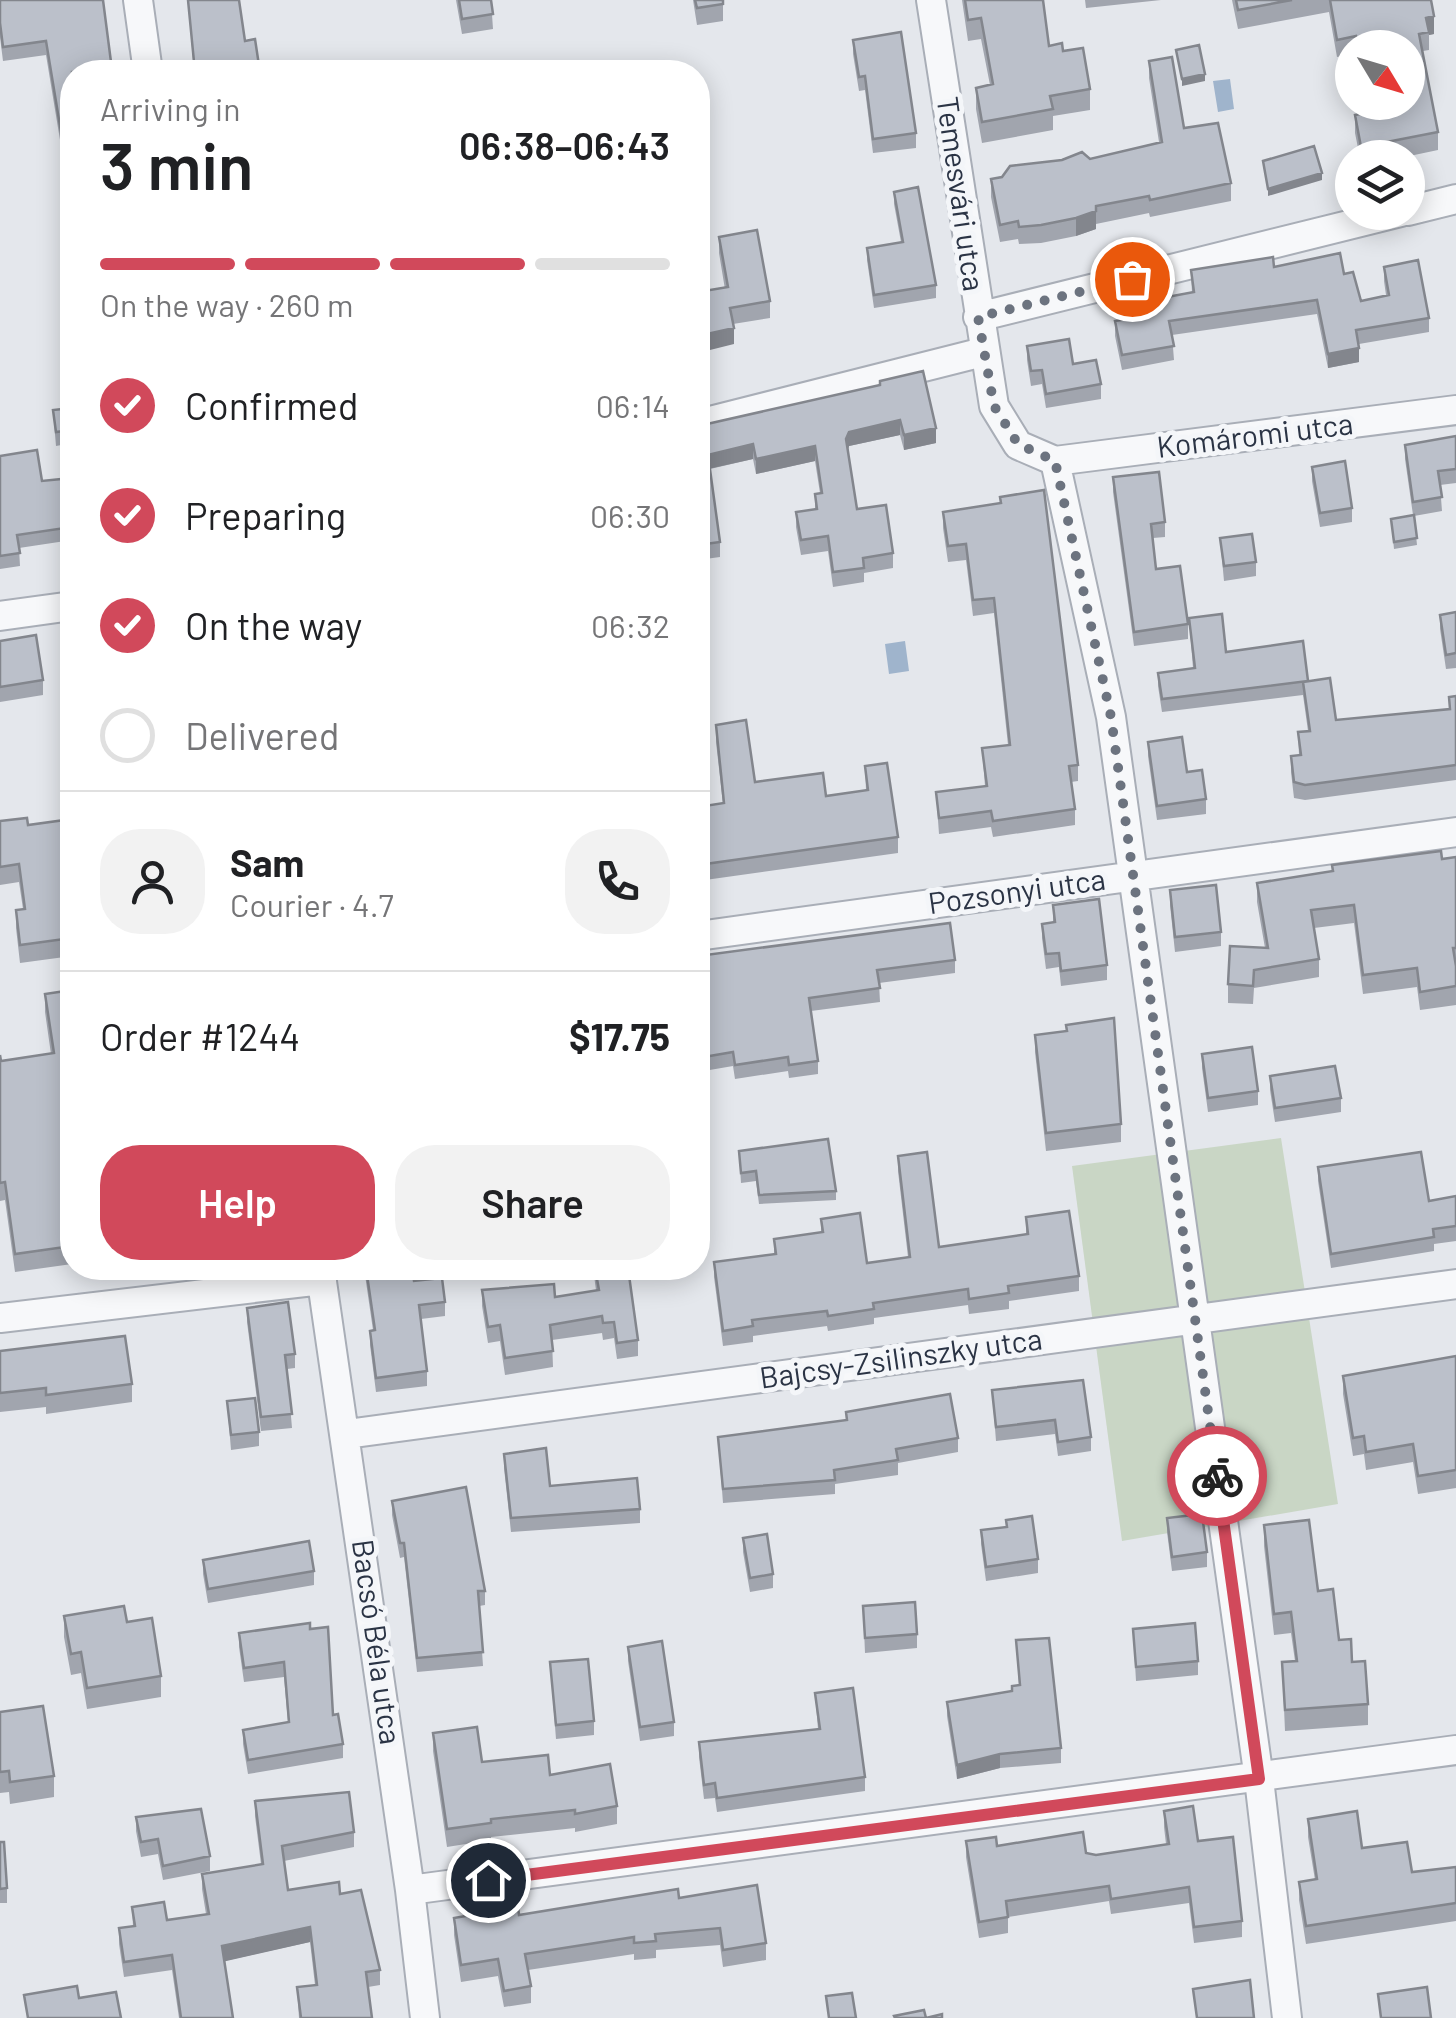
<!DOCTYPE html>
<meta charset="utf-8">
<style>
body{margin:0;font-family:Barlow,sans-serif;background:#f2f2f2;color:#202124;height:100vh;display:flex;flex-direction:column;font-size:38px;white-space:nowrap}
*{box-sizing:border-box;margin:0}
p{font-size:32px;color:#757577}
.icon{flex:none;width:55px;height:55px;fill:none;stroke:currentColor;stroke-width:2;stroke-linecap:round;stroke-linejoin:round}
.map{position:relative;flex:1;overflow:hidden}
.drawer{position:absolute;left:60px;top:60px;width:650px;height:1220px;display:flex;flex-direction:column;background:#fff;border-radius:40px;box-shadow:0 5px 25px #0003}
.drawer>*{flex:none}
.needle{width:65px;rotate:128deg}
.buttons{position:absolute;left:1335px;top:30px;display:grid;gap:20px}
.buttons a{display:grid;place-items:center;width:90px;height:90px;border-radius:50%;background:#fff;box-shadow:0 5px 25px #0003;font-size:50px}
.pin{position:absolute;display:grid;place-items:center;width:85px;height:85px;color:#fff;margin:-42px;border:5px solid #fff;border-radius:50%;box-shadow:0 2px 10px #0007}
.courier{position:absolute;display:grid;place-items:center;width:100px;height:100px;margin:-50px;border:8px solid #d1495b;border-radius:50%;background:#fff;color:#222;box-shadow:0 2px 12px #0007}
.summary em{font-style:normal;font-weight:600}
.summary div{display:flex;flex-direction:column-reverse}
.summary{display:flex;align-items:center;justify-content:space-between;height:170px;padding:0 40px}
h1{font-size:65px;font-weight:600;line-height:75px}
.bar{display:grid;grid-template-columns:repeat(4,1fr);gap:15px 10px;align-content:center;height:120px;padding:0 40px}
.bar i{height:12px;border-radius:8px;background:#e0e0e0}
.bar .on{background:#d1495b}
.bar p{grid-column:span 4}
.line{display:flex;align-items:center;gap:25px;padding:0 40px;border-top:2px solid #e0e0e0}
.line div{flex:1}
.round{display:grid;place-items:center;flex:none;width:105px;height:105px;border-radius:40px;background:#f2f2f2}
ol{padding:0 40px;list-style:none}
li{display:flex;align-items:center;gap:30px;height:110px}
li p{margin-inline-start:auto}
li .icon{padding:10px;border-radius:50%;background:#d1495b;color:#fff;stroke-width:4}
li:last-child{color:#757577}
li i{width:55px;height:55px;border:5px solid #e0e0e0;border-radius:50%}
.cta{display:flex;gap:20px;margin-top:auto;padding:20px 40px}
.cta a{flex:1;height:115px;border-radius:40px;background:#d1495b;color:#fff;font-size:40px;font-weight:600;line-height:115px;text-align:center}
.cta a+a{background:#f2f2f2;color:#202124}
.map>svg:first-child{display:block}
.green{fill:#c9d6c5}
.water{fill:#9fb4cc}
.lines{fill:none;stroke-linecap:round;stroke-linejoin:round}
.street-casing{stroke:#a9aeb7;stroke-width:32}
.street{stroke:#f7f8fa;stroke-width:28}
.wall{fill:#a1a5ae}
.shaded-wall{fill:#83868d}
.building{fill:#bbc0ca;stroke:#83868d;stroke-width:2.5}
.done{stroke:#6c737f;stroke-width:10;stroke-dasharray:0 18}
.route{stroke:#d1495b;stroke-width:12}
.labels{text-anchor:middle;stroke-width:10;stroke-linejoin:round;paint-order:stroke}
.street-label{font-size:30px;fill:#2b3445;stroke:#f4f6f9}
</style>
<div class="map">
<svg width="1456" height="2018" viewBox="0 0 1456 2018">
<rect width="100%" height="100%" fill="#e4e7ec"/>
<path class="green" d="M1281,1138L1338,1504L1122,1541L1072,1166Z"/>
<path class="water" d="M1230,79L1234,109L1218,112L1213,81Z
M905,641L909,671L889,674L885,644Z"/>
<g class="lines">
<defs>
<path id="street" d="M138,0L148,72
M931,0L994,406L1018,445L1055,461L1111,717L1259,1779L1287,2018
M1408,211L1456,199
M978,317L1401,212
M698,424L983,352
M1055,461L1456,410
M0,616L72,606
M698,936L1456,832
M320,1268L410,1890L425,2018
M0,1318L322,1280
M347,1434L1456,1284
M410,1890L1456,1750"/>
</defs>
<use href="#street" class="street-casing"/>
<use href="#street" class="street"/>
</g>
<path class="wall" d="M0,0L111,62V72H72V157L63,158L46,55L3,61L0,37Z
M188,0L245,41L260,72H194Z
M456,0H491L493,29L462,34Z
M693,0H723V21L697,25Z
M962,0H1043L1049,46L1063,51L1090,89V110L1053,116V130L982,143L976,109V88L990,85L981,39L968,41Z
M1085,0H1161L1086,8Z
M1232,0H1431L1434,34L1429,35V50L1423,51L1438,132V150L1400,158H1360L1355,133V115L1382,110L1381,102H1408V48H1352V54L1337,57L1329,12L1238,29Z
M853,40L916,133V148L873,153L865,90L859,91L853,54Z
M1149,61L1184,128L1231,183V201L1150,217L1149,213L1096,224V229L1076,236L1041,243L1019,244L1018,239L1000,242L991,197V179L1062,160L1090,159L1159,142L1149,78Z
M894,192L936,285V298L874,308L867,260V248L901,242L894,204Z
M719,237L770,301V318L733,324L734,344L719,253Z
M1274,267L1344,274L1361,301L1386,295L1384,281V267L1429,318V332L1359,344V362L1328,368L1317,314L1172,335L1174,360L1122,370L1115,336V321L1130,319V304L1192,293L1191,270Z
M1027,346L1073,364L1101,384V399L1046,408L1042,384L1031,386L1027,360Z
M880,385L936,443L904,450L900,435L849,446L848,450L857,509L893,553V568L864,573V582L833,587L828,551L801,555L796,527V512L815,509V494L820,493L815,461L756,474L753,459L710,469L720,542V557L698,560V426Z
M72,408V443L56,446L53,410Z
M1456,425V483L1440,485L1442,511L1414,516L1417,545L1394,549L1391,519L1413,515L1405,459V445L1456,436Z
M0,456L42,481L72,478V540L19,548L20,566L0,569Z
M1312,467L1352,508V522L1320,527L1312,481Z
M1113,477L1165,522V537L1153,538L1156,569L1188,624V639L1134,646L1113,492Z
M1000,497L1078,765V781L1071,782L1075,809V825L993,837L991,827L939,834L936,792L985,786L982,748L1008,745L994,613L973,616L966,560L948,562L943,528V512L1000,504Z
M1220,538L1256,562V576L1224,581Z
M1456,612V668L1446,669L1440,629V615Z
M1189,618L1226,652L1308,681L1336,720L1449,709V697L1456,696V780L1305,800L1294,798L1291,772V756L1299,755L1298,732L1308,731L1303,695L1162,712L1158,686V673L1193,668Z
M0,641L43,680V695L0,702Z
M716,725L755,782L826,796L866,790L865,766L898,837V853L698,881V807L723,804L716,742Z
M1148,742L1187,772L1206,799V814L1157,820L1148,756Z
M72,819V879L69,880L72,910V956L20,963L16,928V910L23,909L19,882L0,885V821L28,825Z
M1456,857V1005L1420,1010L1417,987L1363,994L1354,923L1314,928L1319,959V977L1254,988L1253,1004L1228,1003V984L1265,948L1257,902V883Z
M1170,890L1221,932V946L1175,952L1170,905Z
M1053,905L1107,965V980L1061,986L1059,967L1046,969L1042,938V924L1053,922Z
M698,956L955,960V973L879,983L880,1002L811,1011L818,1061V1074L789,1078L788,1071L735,1079L733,1066L698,1072Z
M72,990V1181L67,1182L72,1232V1264L15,1272L5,1200L0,1201V1055L1,1061L51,1054L45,1012V994Z
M1066,1025L1121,1124V1142L1046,1151L1035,1052V1035L1066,1031Z
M1202,1054L1258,1091V1105L1208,1112L1202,1068Z
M1270,1076L1341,1098V1112L1275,1122L1270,1090Z
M739,1151L836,1191V1200L759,1204L756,1181L741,1183Z
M898,1156L939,1247L1026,1234V1217L1079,1276V1291L1009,1301V1309L969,1314L968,1305L874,1318V1324L828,1331L827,1326L753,1336V1342L723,1346L714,1277V1262L774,1254V1239L821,1232V1219L867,1263L908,1257L898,1171Z
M1318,1167L1429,1201L1456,1196V1241L1434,1244V1251L1331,1268L1318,1181Z
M364,1268H412L414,1281L445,1302V1316L421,1319L427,1371V1386L376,1392L370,1345V1331L373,1330Z
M593,1268H628L638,1340V1356L617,1359L614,1338L603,1340L602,1333L552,1340L553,1367L505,1375L500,1341L488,1343L482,1306V1290L555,1297L596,1290Z
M247,1308L295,1354V1368L287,1369L292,1428L261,1431L247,1322Z
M0,1351L132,1384V1402L46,1414V1407L0,1412Z
M1456,1356V1488L1418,1494L1413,1462L1366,1470L1364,1454L1353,1456L1343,1394V1376Z
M992,1390L1091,1437V1451L1058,1456L1055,1434L996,1441Z
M227,1401L259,1432V1446L231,1450Z
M846,1412L958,1438V1452L898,1463V1475L835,1484V1494L723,1503L718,1437L846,1420Z
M504,1454L550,1486L640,1509V1523L511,1532L504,1468Z
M392,1501L485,1591V1605L479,1606L483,1666L417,1672L404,1557L400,1558L392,1515Z
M1167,1518L1207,1552V1567L1172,1571L1167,1532Z
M1264,1525L1318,1591L1339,1640L1352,1662L1368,1704V1725L1285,1731L1282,1662L1295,1661L1291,1633L1274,1635L1264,1546Z
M1006,1527L1038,1559V1573L986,1581L981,1544V1530Z
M743,1538L773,1574V1588L750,1592L743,1552Z
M203,1560L314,1571V1585L208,1603L203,1574Z
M863,1606L917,1634V1648L865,1653Z
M64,1616L127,1622L161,1676V1697L87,1709L81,1673L71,1675L64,1637Z
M310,1629L333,1715L343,1744V1758L248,1774L243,1744V1730L288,1722L284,1677L244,1682L239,1647V1633Z
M1133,1629L1198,1661V1675L1136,1681Z
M1016,1640L1061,1748V1763L1000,1768L957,1779L947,1716V1702L1012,1691L1019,1685Z
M628,1647L674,1722V1736L640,1741L628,1661Z
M550,1662L594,1721V1735L556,1739Z
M815,1693L865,1777V1791L717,1812L715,1798L704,1799L699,1757V1742L818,1729Z
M0,1712L54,1776V1797L10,1804L9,1792L0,1793Z
M433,1733L482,1762L550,1775L617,1806V1824L575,1832V1828L491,1837V1840L447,1847L433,1751Z
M255,1801L354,1832V1847L284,1861L288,1890L340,1894L380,1970V1985L368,1987L372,2018H299L297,1987L315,1985L310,1942L224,1961L233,2018H179L172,1970L124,1977L119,1944V1928L133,1926L132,1907L167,1920L206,1914L202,1889V1874L261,1864L255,1816Z
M1164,1811L1198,1841L1242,1921V1937L1194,1943L1189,1903L1111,1914L1109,1901L1008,1917V1933L979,1938L966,1857V1841L997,1846L1096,1855L1166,1844L1164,1827Z
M136,1817L210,1856V1871L163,1880L158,1854L141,1857L136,1831Z
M1308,1819L1412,1872L1456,1867V1921L1306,1944L1299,1900V1882L1315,1880L1308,1837Z
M0,1842L7,1888V1903H0Z
M679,1898L766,1943V1960L723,1967L720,1945L656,1950V1958L634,1960V1954L528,1970L531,1986V2003L504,2007L498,1976L461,1982L454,1935V1918L519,1915Z"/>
<path class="shaded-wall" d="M1434,16V34L1429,35L1426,18Z
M1205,74V81L1182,86V79Z
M1322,173V180L1268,196V189Z
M1096,211V229L1076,236V218Z
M734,328V344L698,353V336Z
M1359,348V362L1328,368V354Z
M900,420V435L849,446L846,454V439L849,432Z
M936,428V443L904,450V435Z
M753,444V459L708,469V455Z
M815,446V461L756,474V459Z
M1000,1754V1768L957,1779V1765Z
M310,1927V1942L222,1962V1946Z"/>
<path class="building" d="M0,0H103L111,62L103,63L105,72H72V143L63,144L46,41L3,47L0,23Z
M188,0H239L245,41L255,39L260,72H195Z
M459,0H491L493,14L462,19Z
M695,0H723V4L697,8Z
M965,0H1043L1049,46L1062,43L1063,51L1083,48L1090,89L1050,96L1053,109L982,122L976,88L993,84L981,18L968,20Z
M1236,0H1292L1238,10Z
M1330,0H1431L1434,16L1426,18L1429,32L1419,34L1438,132L1361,147L1355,115L1385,109L1384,102H1408V48H1389L1387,40L1358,46L1356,36L1337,40Z
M901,32L916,133L873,139L865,76L859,77L853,40Z
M1199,45L1205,74L1182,79L1176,50Z
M1172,57L1184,128L1218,123L1231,183L1150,200L1149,196L1096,206V211L1076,218L1041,225L1019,227L1018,221L1000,225L991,179L1002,177L1010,166L1062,160L1082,152L1090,159L1162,142L1149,61Z
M1314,146L1322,173L1268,189L1263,161Z
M918,187L936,285L874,295L867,248L903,242L894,192Z
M757,230L770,301L730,308L734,328L698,336V292L728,287L719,237Z
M1340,253L1344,274L1353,272L1361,301L1389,295L1384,267L1418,260L1429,318L1356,330L1359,348L1328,354L1317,300L1169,321L1174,346L1122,355L1115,321L1133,318L1130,304L1194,292L1191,270L1273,257L1274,267Z
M1069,339L1073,364L1096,360L1101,384L1046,394L1042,370L1031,371L1027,346Z
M923,371L936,428L904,435L900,420L849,432L846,439L857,509L886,505L893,553L863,558L864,568L833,572L828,536L801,540L796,512L817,509L815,494L822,493L815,446L756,459L753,444L708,455L720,542L698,545V426L880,385V381Z
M72,408V430L56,432L53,410Z
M1456,436V469L1438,471L1442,497L1413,502L1405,445Z
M37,450L42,481L72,478V527L17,535L20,553L0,556V456Z
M1345,461L1352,508L1320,513L1312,467Z
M1159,472L1165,522L1151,524L1156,569L1180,566L1188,624L1134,632L1113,477Z
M1044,490L1078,765L1069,766L1075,809L993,821L991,811L939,818L936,792L987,786L982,748L1010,745L994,598L973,600L966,544L948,546L943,512L1001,503L1000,497Z
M1414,515L1417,538L1394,542L1391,519Z
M1252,534L1256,562L1224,566L1220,538Z
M1456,612V653L1446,655L1440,615Z
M1222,614L1226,652L1303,641L1308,681L1162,699L1158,673L1195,668L1189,618Z
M36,635L43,680L0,687V641Z
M1330,678L1336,720L1450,709L1449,697L1456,696V765L1305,785L1294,782L1291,756L1301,755L1298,732L1310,731L1303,682Z
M746,720L755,782L823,773L826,796L868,790L865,766L887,763L898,837L698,865V807L724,803L716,725Z
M1182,737L1187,772L1202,770L1206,799L1157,806L1148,742Z
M27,818L28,825L72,819V861L66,862L72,910V938L20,945L16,910L25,909L19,864L0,867V821Z
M1441,851L1442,859L1456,857V948H1453L1456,966V986L1420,992L1417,968L1363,975L1354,905L1311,910L1319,959L1254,970L1253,986L1228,984L1230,946L1268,948L1257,883L1333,871L1332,865Z
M1216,885L1221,932L1175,937L1170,890Z
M1099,899L1107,965L1061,971L1059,953L1046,954L1042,924L1055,922L1053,905Z
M950,923L955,960L877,970L880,988L809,998L818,1061L789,1065L788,1057L735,1065L733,1052L698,1058V956Z
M72,990V1164L64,1165L72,1232V1246L15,1254L5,1182L0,1183V1055L1,1061L54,1053L45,994Z
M1114,1018L1121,1124L1046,1133L1035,1035L1067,1031L1066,1025Z
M1252,1047L1258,1091L1208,1098L1202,1054Z
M1335,1066L1341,1098L1275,1108L1270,1076Z
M828,1139L836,1191L759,1195L756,1171L741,1173L739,1151Z
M927,1152L939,1247L1028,1234L1026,1217L1069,1211L1079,1276L1008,1286L1009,1293L969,1299L968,1289L873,1303L874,1309L828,1316L827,1311L752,1320L753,1326L723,1331L714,1262L776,1254L774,1239L823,1232L821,1219L860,1213L867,1263L910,1257L898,1156Z
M1421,1152L1429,1201L1456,1196V1226L1433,1229L1434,1237L1331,1254L1318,1167Z
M366,1268H412L414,1281L442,1278L445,1302L419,1305L427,1371L376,1378L370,1331L375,1330Z
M595,1268H628L638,1340L617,1343L614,1322L603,1323L602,1316L550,1325L553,1351L505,1358L500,1325L488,1327L482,1290L554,1284L555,1297L599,1290Z
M288,1302L295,1354L285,1355L292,1414L261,1417L247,1308Z
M125,1336L132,1384L46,1395V1388L0,1393V1351Z
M1456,1356V1470L1418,1476L1413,1444L1366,1452L1364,1436L1353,1438L1343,1376Z
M1083,1380L1091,1437L1058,1442L1055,1420L996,1427L992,1390Z
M950,1394L958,1438L896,1449L898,1460L834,1470L835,1480L723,1489L718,1437L847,1420L846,1412Z
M255,1398L259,1432L231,1435L227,1401Z
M546,1448L550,1486L637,1478L640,1509L511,1518L504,1454Z
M466,1487L485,1591H478L483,1652L417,1658L404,1543H400L392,1501Z
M1202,1514L1207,1552L1172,1557L1167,1518Z
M1032,1516L1038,1559L986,1567L981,1530L1007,1527L1006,1520Z
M1309,1520L1318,1591L1333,1589L1339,1640L1351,1639L1352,1662L1365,1661L1368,1704L1285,1710L1282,1662L1297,1661L1291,1612L1274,1614L1264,1525Z
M767,1534L773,1574L750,1578L743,1538Z
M309,1541L314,1571L208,1589L203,1560Z
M915,1602L917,1634L865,1638L863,1606Z
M124,1606L127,1622L152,1618L161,1676L87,1688L81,1652L71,1654L64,1616Z
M310,1623V1629L328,1627L333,1715L338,1714L343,1744L248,1760L243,1730L289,1722L284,1662L244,1668L239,1633Z
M1195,1623L1198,1661L1136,1667L1133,1629Z
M1049,1638L1061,1748L1000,1754L957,1765L947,1702L1012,1691V1686L1020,1685L1016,1640Z
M662,1641L674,1722L640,1727L628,1647Z
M588,1659L594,1721L556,1725L550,1662Z
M853,1688L865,1777L717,1798L715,1783L704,1785L699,1742L820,1729L815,1693Z
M43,1706L54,1776L10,1782L9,1771L0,1772V1712Z
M477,1727L482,1762L548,1755L550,1775L610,1764L617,1806L575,1814V1810L491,1819V1823L447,1829L433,1733Z
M349,1792L354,1832L282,1846L288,1890L339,1882L340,1894L361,1890L380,1970L366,1972L372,2018H301L297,1987L317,1985L310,1927L222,1946L233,2018H181L172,1955L124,1962L119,1928L135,1926L132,1907L164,1902L167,1920L209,1914L202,1874L263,1864L255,1801Z
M1193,1806L1198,1841L1233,1837L1242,1921L1194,1927L1189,1887L1111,1899L1109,1886L1006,1901L1008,1917L979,1922L966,1841L996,1837L997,1846L1083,1832L1086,1853L1096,1855L1169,1844L1164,1811Z
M201,1809L210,1856L163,1866L158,1839L141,1842L136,1817Z
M1357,1811L1362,1848L1407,1842L1412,1872L1456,1867V1903L1306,1926L1299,1882L1317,1879L1308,1819Z
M0,1842H4L7,1888L0,1889Z
M757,1885L766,1943L723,1950L720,1928L655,1934L656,1941L634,1943V1937L525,1954L531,1986L504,1991L498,1959L461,1965L454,1918L518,1907L519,1915L678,1889L679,1898Z
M1250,1980L1254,2018H1197L1193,1989Z
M77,1986L79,1998L116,1992L121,2018H28L24,1995Z
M1427,1987L1431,2018H1381L1378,1994Z
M852,1993L856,2018H829L826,1996Z
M924,2010L926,2018L942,2014V2018H895L894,2016Z"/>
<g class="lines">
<path class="done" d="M1132,279L978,317L994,406L1018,444L1055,461L1111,717L1217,1476"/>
<path class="route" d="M488,1880L1259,1779L1217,1476"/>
</g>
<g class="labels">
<g class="street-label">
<text transform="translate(960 194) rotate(82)" y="10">Temesvári utca</text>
<text transform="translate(1255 436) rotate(-7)" y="10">Komáromi utca</text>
<text transform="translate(1017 892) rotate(-8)" y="10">Pozsonyi utca</text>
<text transform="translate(901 1359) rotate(-8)" y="10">Bajcsy-Zsilinszky utca</text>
<text transform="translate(376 1642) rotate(82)" y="10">Bacsó Béla utca</text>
</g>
</g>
</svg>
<div class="buttons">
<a><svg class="needle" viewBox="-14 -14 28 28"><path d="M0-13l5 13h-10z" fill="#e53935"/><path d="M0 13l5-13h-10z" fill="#757577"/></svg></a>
<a><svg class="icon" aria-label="layers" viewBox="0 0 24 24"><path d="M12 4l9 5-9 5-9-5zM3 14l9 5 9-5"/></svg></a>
</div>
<div class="pin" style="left:1132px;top:279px;background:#ea580c"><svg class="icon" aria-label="bag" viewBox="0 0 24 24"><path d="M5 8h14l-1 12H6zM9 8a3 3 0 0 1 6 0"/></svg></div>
<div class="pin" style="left:488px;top:1880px;background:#1f2937"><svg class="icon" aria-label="home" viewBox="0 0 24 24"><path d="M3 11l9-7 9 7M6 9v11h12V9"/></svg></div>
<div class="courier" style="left:1217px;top:1476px"><svg class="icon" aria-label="bike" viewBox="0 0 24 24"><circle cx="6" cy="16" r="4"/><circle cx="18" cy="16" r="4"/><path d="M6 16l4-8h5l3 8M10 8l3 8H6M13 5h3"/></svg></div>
<section class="drawer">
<div class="summary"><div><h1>3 min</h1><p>Arriving in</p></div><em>06:38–06:43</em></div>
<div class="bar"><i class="on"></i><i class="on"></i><i class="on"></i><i></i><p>On the way · 260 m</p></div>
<ol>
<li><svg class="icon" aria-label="check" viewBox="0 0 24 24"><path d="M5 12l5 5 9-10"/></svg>Confirmed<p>06:14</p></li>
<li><svg class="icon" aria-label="check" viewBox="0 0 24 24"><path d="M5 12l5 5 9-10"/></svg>Preparing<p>06:30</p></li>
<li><svg class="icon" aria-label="check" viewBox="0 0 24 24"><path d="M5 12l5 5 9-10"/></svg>On the way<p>06:32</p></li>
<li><i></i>Delivered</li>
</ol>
<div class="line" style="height:180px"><a class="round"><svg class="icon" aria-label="person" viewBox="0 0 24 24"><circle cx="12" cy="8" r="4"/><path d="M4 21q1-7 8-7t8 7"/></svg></a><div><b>Sam</b><p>Courier · 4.7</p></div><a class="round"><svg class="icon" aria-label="phone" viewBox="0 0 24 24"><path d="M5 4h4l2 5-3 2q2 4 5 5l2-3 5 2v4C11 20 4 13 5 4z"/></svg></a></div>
<div class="line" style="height:130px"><div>Order #1244</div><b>$17.75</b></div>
<div class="cta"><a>Help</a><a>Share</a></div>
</section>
</div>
